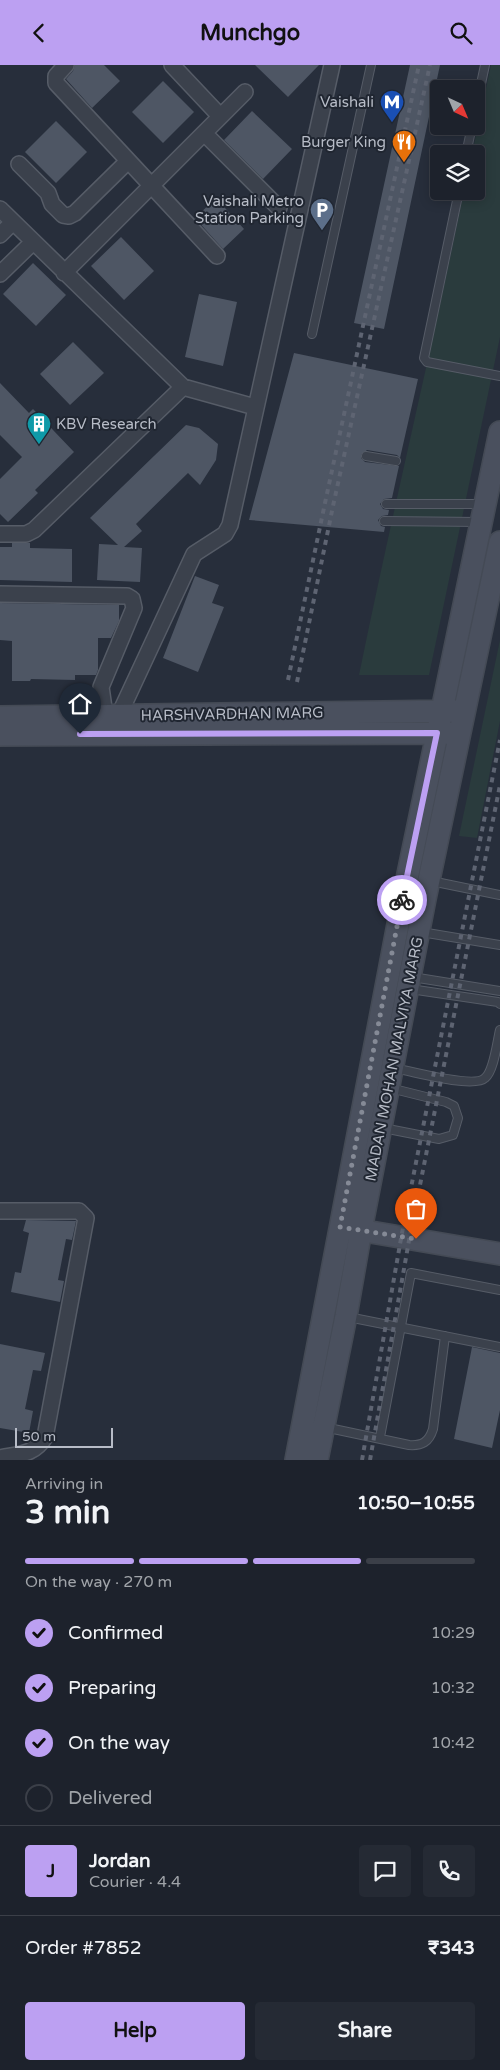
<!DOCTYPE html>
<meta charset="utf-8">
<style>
body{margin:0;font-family:"Varela Round",sans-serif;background:#252a34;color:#f1f3f6;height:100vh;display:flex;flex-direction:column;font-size:19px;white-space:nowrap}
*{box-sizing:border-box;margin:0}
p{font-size:16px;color:#a0a4a9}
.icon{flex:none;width:28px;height:28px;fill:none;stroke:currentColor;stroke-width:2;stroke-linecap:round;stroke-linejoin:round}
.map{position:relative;height:1395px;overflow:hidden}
.panel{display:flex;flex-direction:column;background:#1d222c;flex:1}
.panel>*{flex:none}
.needle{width:32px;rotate:136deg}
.controls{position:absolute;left:430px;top:15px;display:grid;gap:10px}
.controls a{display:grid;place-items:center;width:55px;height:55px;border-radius:5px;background:#1d222c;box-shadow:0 2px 12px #0003,0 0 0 1px #3b3f48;font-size:25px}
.scale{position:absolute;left:15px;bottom:12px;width:98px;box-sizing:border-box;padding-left:5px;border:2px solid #b7bcc7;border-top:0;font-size:14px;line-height:18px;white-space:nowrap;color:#b7bcc7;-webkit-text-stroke:4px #202631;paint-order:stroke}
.pin{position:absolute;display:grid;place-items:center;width:42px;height:42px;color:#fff;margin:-51px -21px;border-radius:50% 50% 50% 0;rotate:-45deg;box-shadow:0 0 5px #0007}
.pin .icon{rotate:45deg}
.courier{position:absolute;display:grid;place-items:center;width:50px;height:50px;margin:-25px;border:4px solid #bca0f2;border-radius:50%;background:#fff;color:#222;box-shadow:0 1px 6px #0007}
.overview em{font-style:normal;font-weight:800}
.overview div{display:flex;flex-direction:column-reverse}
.overview{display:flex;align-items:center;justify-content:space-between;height:85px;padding:0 25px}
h1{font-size:32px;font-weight:800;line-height:38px}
.bar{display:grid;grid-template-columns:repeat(4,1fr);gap:8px 5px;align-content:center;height:60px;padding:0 25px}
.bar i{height:6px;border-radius:4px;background:#3b3f48}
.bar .on{background:#bca0f2}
.bar p{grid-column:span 4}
.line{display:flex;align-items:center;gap:12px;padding:0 25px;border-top:1px solid #3b3f48}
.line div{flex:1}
.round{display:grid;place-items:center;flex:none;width:52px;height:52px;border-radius:5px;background:#252a34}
ol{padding:0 25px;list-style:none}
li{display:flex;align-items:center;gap:15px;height:55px}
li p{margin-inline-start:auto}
li .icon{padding:5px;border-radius:50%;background:#bca0f2;color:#111;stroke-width:4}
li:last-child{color:#a0a4a9}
li i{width:28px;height:28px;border:2px solid #3b3f48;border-radius:50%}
.button{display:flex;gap:10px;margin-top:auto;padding:10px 25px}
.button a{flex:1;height:58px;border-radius:5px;background:#bca0f2;color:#111;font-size:20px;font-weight:800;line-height:58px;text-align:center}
.button a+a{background:#252a34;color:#f1f3f6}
header{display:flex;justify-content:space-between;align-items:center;height:65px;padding:0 25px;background:#bca0f2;color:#111;font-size:22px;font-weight:800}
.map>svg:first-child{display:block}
.green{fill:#2a3b3d}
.building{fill:#4e5664}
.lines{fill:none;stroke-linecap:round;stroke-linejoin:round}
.lane-casing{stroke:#565c67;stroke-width:10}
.street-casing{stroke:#565c67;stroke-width:18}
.secondary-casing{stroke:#444a55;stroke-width:24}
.lane{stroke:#3b414c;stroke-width:8}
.street{stroke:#3b414c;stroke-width:15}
.secondary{stroke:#4a505e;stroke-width:21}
.rail{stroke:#5e6472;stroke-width:4;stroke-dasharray:5 5;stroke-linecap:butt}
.done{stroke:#858a96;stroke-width:5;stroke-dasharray:0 9}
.route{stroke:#bca0f2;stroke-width:6}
.labels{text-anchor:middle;stroke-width:4;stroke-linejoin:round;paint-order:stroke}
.poi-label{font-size:15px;fill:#b7bcc7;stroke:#202631;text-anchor:end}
.street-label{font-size:15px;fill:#b7bcc7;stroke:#202631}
</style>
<header><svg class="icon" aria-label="back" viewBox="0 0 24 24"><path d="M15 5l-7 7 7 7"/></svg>Munchgo<svg class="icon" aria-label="search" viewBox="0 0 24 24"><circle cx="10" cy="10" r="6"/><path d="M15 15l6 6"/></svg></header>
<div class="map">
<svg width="500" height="1395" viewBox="0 0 500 1395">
<rect width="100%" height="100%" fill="#272e3b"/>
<path class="green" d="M491,0H500V272L429,610H359C392,448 431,288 464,126H476V89H472Z
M500,575V656L477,773L459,771Z"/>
<path class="building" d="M75,0H104L120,16L92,43L66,14L73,6Z
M255,0H319L288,32Z
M410,0H440L384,264L354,258Z
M163,16L194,47L163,78L132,47Z
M252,46L292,84L263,114L224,75Z
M56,56L87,87L56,118L25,87Z
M216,133L244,164L223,184L195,153Z
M121,172L154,206L124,235L91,201Z
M33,198L66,230L36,261L3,229Z
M199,229L237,237L223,301L185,292Z
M73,277L104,308L70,340L40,309Z
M294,288L418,314L400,393L397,390L367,385L361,390V393L365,397L399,401L392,433L384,434L380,439L383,444L389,445L388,450L382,451L378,455L381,461L385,462L384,467L249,455Z
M0,318L29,348L33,344L74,387L35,425L38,428L8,457L0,449V414L22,392L0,370Z
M186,360L199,363L218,379L216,395L200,420L188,408L136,459L142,466L124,482L142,483L140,517L97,515L99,479L118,480L90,453Z
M12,478H30V483L72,484V517L0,515V482H12Z
M195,511L219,520L212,538L224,542L198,607L163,593Z
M0,538L119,540V556L111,573H98V605L96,610H75V615L31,614L30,616H12V576L0,575Z
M26,1155L76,1156L72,1175L66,1174L58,1215L64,1216L60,1237L11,1227L15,1207L21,1208L29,1168L23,1166Z
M0,1279L45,1288L41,1306L33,1305L25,1344L33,1346L29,1368L0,1363Z
M472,1282L500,1288V1345L492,1383L454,1374Z"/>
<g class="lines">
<defs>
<path id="lane" d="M476,42L485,0
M466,89L472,61
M459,126L424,293L427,297L500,311
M312,269L371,0
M366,391L396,396
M386,439H484
M384,456L479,457
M431,816L500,830
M421,867L500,880
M412,912L500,926
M410,924L498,937L500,939
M394,1003C410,1006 474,1024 485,1013C494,1006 497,977 500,965
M383,1063L439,1074L453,1070L458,1053L454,1041L446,1037L390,1023
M348,1252L500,1282
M324,1362L409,1380C422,1381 429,1377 433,1364L445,1271
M380,1372L411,1208L500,1225"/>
<path id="street" d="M66,0L56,11V18L217,191
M172,0L220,51
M204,68L279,143
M19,99L48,128L52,139L63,150L69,151L75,148L128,96
M0,144L183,322L255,342
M0,170L13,157
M64,208L245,27
M0,209L33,177
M0,469H26L34,465L183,322
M0,529L127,531L132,534L134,543L101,622L105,650
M119,650L194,489L225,469L230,460L332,0
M0,1146H79L86,1153L45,1372C34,1390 19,1389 0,1393"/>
<path id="secondary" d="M0,652L455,646
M0,670L450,668
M347,1163L500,1189
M296,1395L403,833L500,367
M317,1395L346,1251L361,1165L425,834L500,477"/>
</defs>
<use href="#lane" class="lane-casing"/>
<use href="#street" class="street-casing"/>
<use href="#secondary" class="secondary-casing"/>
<use href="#lane" class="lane"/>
<use href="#street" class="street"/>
<use href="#secondary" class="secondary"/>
<path class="rail" d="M288,615L325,438L419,0
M297,617L333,441L430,0
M362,1395L402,1168L500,675
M370,1395L410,1170L500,720"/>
</g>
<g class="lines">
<path class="done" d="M402,835L340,1162L416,1174"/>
<path class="route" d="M80,669L437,668L402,835"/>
</g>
<defs>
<symbol id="metro-pin" viewBox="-11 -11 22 30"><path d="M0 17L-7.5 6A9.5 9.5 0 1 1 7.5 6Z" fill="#1a4fb4" stroke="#202631"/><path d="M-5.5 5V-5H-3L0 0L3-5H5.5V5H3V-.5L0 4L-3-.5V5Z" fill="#fff"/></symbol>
<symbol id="restaurant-pin" viewBox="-11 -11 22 30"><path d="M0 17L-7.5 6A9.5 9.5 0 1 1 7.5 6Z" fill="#e8710a" stroke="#202631"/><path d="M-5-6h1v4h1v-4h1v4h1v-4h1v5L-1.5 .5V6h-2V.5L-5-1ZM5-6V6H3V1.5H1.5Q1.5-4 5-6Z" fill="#fff"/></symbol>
<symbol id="parking-pin" viewBox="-11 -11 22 30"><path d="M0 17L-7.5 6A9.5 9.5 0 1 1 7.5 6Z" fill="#5c6f8a" stroke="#202631"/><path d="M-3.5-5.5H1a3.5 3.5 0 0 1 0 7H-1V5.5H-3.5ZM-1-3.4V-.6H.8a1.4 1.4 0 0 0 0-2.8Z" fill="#fff"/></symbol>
<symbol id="building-pin" viewBox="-11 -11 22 30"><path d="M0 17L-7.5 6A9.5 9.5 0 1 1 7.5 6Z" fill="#0f9aa8" stroke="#202631"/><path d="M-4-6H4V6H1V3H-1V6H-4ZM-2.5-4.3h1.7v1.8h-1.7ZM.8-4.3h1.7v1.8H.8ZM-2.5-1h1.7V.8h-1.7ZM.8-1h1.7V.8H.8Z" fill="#fff"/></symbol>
</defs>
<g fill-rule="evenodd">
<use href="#metro-pin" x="378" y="23" width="28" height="38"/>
<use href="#restaurant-pin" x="390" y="63" width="28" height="38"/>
<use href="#parking-pin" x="308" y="131" width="28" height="38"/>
<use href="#building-pin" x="25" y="345" width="28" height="38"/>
</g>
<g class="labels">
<g class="poi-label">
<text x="374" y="42">Vaishali</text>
<text x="386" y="82">Burger King</text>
<text x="304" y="141">Vaishali Metro<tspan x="304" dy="17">Station Parking</tspan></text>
<text x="56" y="364" text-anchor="start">KBV Research</text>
</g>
<g class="street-label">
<text transform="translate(232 649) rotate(-1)" y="5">HARSHVARDHAN MARG</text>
<text transform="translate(394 994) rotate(-79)" y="5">MADAN MOHAN MALVIYA MARG</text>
</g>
</g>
</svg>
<div class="controls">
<a><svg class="needle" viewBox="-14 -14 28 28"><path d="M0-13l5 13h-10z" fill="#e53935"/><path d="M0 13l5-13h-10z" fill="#a0a4a9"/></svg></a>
<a><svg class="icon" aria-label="layers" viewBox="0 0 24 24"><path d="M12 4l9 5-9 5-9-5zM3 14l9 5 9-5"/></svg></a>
</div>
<div class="scale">50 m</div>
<div class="pin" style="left:416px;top:1174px;background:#ea580c"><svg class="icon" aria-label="bag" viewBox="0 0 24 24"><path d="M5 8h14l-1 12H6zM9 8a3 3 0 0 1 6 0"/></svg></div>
<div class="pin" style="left:80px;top:669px;background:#1f2937"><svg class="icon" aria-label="home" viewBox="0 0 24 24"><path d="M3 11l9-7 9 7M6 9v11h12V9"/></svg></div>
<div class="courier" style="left:402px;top:835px"><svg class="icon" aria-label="bike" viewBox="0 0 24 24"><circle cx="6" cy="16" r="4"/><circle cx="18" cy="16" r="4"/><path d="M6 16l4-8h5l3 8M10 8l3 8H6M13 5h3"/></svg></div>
</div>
<section class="panel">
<div class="overview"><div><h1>3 min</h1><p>Arriving in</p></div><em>10:50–10:55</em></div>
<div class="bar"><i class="on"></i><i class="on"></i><i class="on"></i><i></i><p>On the way · 270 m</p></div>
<ol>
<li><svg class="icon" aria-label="check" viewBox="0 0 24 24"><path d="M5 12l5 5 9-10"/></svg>Confirmed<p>10:29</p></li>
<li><svg class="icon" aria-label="check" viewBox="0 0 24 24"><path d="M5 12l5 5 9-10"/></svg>Preparing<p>10:32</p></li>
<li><svg class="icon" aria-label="check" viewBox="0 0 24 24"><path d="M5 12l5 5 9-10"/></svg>On the way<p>10:42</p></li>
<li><i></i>Delivered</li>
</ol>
<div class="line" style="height:90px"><b class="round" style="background:#bca0f2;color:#111">J</b><div><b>Jordan</b><p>Courier · 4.4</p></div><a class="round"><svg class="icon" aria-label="chat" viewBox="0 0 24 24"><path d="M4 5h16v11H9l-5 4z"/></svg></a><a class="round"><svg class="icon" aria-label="phone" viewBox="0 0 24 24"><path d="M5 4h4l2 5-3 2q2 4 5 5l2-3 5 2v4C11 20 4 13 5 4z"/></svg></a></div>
<div class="line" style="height:65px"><div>Order #7852</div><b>₹343</b></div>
<div class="button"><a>Help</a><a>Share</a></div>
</section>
